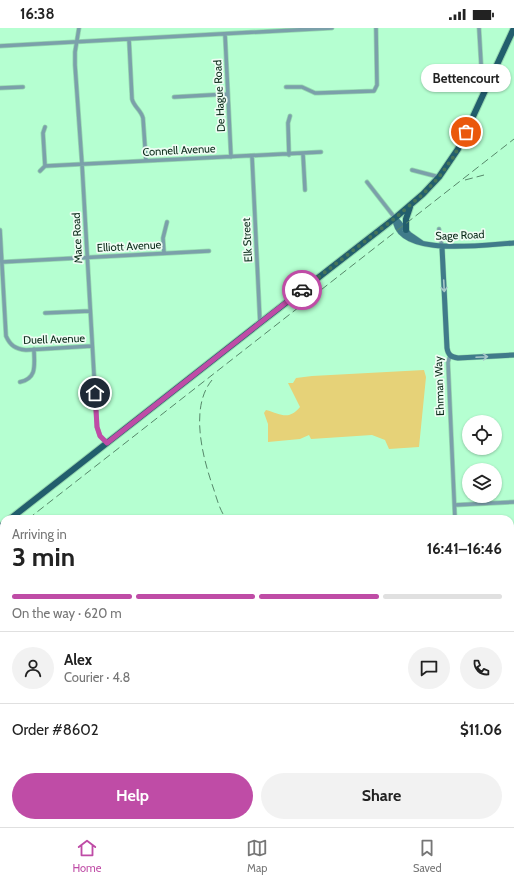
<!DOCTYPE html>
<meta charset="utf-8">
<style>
body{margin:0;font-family:Cabin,sans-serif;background:#f2f2f2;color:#222;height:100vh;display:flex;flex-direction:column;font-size:15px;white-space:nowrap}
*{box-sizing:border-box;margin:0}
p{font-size:13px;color:#767676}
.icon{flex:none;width:22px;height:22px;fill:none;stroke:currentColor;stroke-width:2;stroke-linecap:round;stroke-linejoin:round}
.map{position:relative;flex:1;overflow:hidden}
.panel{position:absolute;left:0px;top:487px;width:514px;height:312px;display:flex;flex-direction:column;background:#fff;border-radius:12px 12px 0 0;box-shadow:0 1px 3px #0004}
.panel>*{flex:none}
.controls{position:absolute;left:462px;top:387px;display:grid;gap:8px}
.controls a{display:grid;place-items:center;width:40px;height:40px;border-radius:50%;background:#fff;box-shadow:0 1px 3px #0004;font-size:20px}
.pin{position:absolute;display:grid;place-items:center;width:34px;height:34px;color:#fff;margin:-17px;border:2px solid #fff;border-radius:50%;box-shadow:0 1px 4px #0007}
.courier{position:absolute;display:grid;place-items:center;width:40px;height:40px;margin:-20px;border:3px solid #bf4ca6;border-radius:50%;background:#fff;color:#222;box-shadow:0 1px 5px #0007}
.bubble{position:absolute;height:28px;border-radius:14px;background:#fff;box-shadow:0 1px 3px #0004;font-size:13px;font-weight:800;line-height:28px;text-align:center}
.head em{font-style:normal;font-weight:800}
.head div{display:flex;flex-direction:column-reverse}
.head{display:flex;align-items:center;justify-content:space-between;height:68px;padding:0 12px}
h1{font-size:26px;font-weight:800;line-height:30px}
.bar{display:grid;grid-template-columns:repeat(4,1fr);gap:6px 4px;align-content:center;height:48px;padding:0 12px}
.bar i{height:5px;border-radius:3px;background:#e0e0e0}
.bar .current{background:#bf4ca6}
.bar p{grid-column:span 4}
.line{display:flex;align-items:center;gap:10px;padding:0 12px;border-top:1px solid #e0e0e0}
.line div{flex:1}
.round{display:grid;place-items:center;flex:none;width:42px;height:42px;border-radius:21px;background:#f2f2f2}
.cta{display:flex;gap:8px;margin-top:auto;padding:8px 12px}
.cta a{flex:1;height:46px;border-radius:24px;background:#bf4ca6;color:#fff;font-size:16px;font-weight:800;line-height:46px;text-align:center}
.cta a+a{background:#f2f2f2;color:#222}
.status{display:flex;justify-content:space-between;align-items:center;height:28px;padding:0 20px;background:#fff;direction:ltr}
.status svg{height:11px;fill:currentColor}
.tab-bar{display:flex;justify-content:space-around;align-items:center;height:56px;border-top:1px solid #e0e0e0;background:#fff;font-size:11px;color:#767676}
.tab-bar a{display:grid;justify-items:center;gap:2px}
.tab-bar .current{color:#bf4ca6}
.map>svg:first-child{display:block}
.water{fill:#e6d278}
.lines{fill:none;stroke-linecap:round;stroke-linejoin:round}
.street-casing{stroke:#96d8b0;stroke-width:5}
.secondary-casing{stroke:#96d8b0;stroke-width:6}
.primary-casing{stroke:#96d8b0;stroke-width:8}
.street{stroke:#7ba0aa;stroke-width:3.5}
.secondary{stroke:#407b8a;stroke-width:5}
.primary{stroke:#225e6d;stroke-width:6}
.rail{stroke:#56886a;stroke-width:1;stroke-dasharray:8 4;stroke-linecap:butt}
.oneway{stroke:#a8c8c9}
.done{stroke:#467459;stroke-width:4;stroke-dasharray:0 7.2}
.route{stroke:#bf4ca6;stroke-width:5}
.labels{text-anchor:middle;stroke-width:3.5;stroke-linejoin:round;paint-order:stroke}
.street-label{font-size:11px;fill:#0a2918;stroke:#eefcf3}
</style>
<div class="status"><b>16:38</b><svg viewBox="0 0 49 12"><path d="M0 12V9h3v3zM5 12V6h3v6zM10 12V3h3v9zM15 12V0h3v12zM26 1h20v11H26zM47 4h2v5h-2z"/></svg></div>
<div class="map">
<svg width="514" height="799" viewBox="0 0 514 799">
<rect width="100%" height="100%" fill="#b5ffd1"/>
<path class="water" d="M424,342L426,349L419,419L389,421L385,412L372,407L311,411L309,407L300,411L268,414V396L264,385L266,382C281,386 288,393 300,379L288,355H293L296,350L312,348Z"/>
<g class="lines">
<defs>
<path id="street" d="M79,0L75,24V37L82,136L97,399L100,408L107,415
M479,0L482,52L483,55L488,57
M225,6L231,129
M129,11L132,71C134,79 141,82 143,90L146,133
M0,18L332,0
M286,59H302L315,65H318L374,63L377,57L376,0
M0,60L23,59
M174,69L228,66
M303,126L305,162
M289,127L288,95L290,88
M252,128L260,295
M45,138L43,105L45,99
M412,142L439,149
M40,143L45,138L321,124
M367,154L395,190
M439,201L442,219
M0,202L6,308C10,317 15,321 26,322L92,318
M164,225L163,210L167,194
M2,234L209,223
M45,285L90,283
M450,328L448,334L455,491
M20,354C38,350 34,336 34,321
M455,477L514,474"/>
<path id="secondary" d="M395,190C396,231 488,216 514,215
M395,190L409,206L422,215
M442,219L447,320C448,327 451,329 458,330L514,327"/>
<path id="primary" d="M406,202V191L410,179
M10,491L260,295L395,190L423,166L439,149L458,121L514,0
M0,499L4,496"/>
</defs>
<use href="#street" class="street-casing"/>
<use href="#secondary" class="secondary-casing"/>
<use href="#primary" class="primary-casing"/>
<use href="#street" class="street"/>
<use href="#secondary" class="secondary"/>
<use href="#primary" class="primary"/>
<path class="rail" d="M465,152L484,147
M212,352C189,380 203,431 214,462C217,472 220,482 226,491
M28,491L514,111
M0,514L4,510"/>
</g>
<defs><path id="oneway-shaft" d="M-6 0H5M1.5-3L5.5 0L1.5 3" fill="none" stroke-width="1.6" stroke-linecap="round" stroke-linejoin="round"/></defs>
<g class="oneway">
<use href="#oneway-shaft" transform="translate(444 258) rotate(87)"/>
<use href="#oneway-shaft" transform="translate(482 329) rotate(-3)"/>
</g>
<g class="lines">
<path class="done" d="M302,262L395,190L423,166L439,149L454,128L466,104"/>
<path class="route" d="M95,365L97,399L100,408L107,415L302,262"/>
</g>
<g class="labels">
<g class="street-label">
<text transform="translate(219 68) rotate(-93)" y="4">De Hague Road</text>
<text transform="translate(179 122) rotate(-3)" y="4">Connell Avenue</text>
<text transform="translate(460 207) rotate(-2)" y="4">Sage Road</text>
<text transform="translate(77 210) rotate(-93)" y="4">Mace Road</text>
<text transform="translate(247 212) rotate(-93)" y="4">Elk Street</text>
<text transform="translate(129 218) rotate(-3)" y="4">Elliott Avenue</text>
<text transform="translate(54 311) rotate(-2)" y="4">Duell Avenue</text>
<text transform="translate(439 358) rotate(-92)" y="4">Ehrman Way</text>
</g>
</g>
</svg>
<div class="controls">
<a><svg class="icon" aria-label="locate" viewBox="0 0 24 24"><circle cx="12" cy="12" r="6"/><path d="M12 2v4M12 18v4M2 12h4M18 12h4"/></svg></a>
<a><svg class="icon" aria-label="layers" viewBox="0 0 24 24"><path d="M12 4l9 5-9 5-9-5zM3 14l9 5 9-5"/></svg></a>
</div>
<div class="pin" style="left:466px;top:104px;background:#ea580c"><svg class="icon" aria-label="bag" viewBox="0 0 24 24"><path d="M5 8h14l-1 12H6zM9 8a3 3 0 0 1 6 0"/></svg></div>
<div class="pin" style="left:95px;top:365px;background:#1f2937"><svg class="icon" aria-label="home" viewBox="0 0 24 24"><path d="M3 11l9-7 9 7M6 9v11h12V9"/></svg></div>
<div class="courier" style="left:302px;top:262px"><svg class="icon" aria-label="car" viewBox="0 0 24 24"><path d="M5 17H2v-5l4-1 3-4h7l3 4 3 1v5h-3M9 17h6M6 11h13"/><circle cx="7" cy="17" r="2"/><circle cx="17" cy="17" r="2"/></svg></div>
<div class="bubble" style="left:421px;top:36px;width:90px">Bettencourt</div>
<section class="panel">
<div class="head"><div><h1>3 min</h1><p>Arriving in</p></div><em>16:41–16:46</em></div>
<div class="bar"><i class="current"></i><i class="current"></i><i class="current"></i><i></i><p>On the way · 620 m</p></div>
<div class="line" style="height:72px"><a class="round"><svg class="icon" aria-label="person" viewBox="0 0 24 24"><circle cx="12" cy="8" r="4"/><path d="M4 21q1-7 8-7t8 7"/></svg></a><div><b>Alex</b><p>Courier · 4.8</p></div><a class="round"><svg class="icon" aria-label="chat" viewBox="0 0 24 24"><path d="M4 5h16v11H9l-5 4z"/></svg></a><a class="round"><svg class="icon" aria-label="phone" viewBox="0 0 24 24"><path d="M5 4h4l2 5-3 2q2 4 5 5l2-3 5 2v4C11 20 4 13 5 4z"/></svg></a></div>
<div class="line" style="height:52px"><div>Order #8602</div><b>$11.06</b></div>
<div class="cta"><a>Help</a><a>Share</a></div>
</section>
</div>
<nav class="tab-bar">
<a class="current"><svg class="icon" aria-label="home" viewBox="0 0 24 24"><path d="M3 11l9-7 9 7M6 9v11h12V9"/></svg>Home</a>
<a><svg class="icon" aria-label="map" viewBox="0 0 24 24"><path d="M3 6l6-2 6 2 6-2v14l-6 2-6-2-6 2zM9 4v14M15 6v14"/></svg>Map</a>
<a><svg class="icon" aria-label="saved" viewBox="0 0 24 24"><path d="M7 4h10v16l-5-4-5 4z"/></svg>Saved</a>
</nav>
